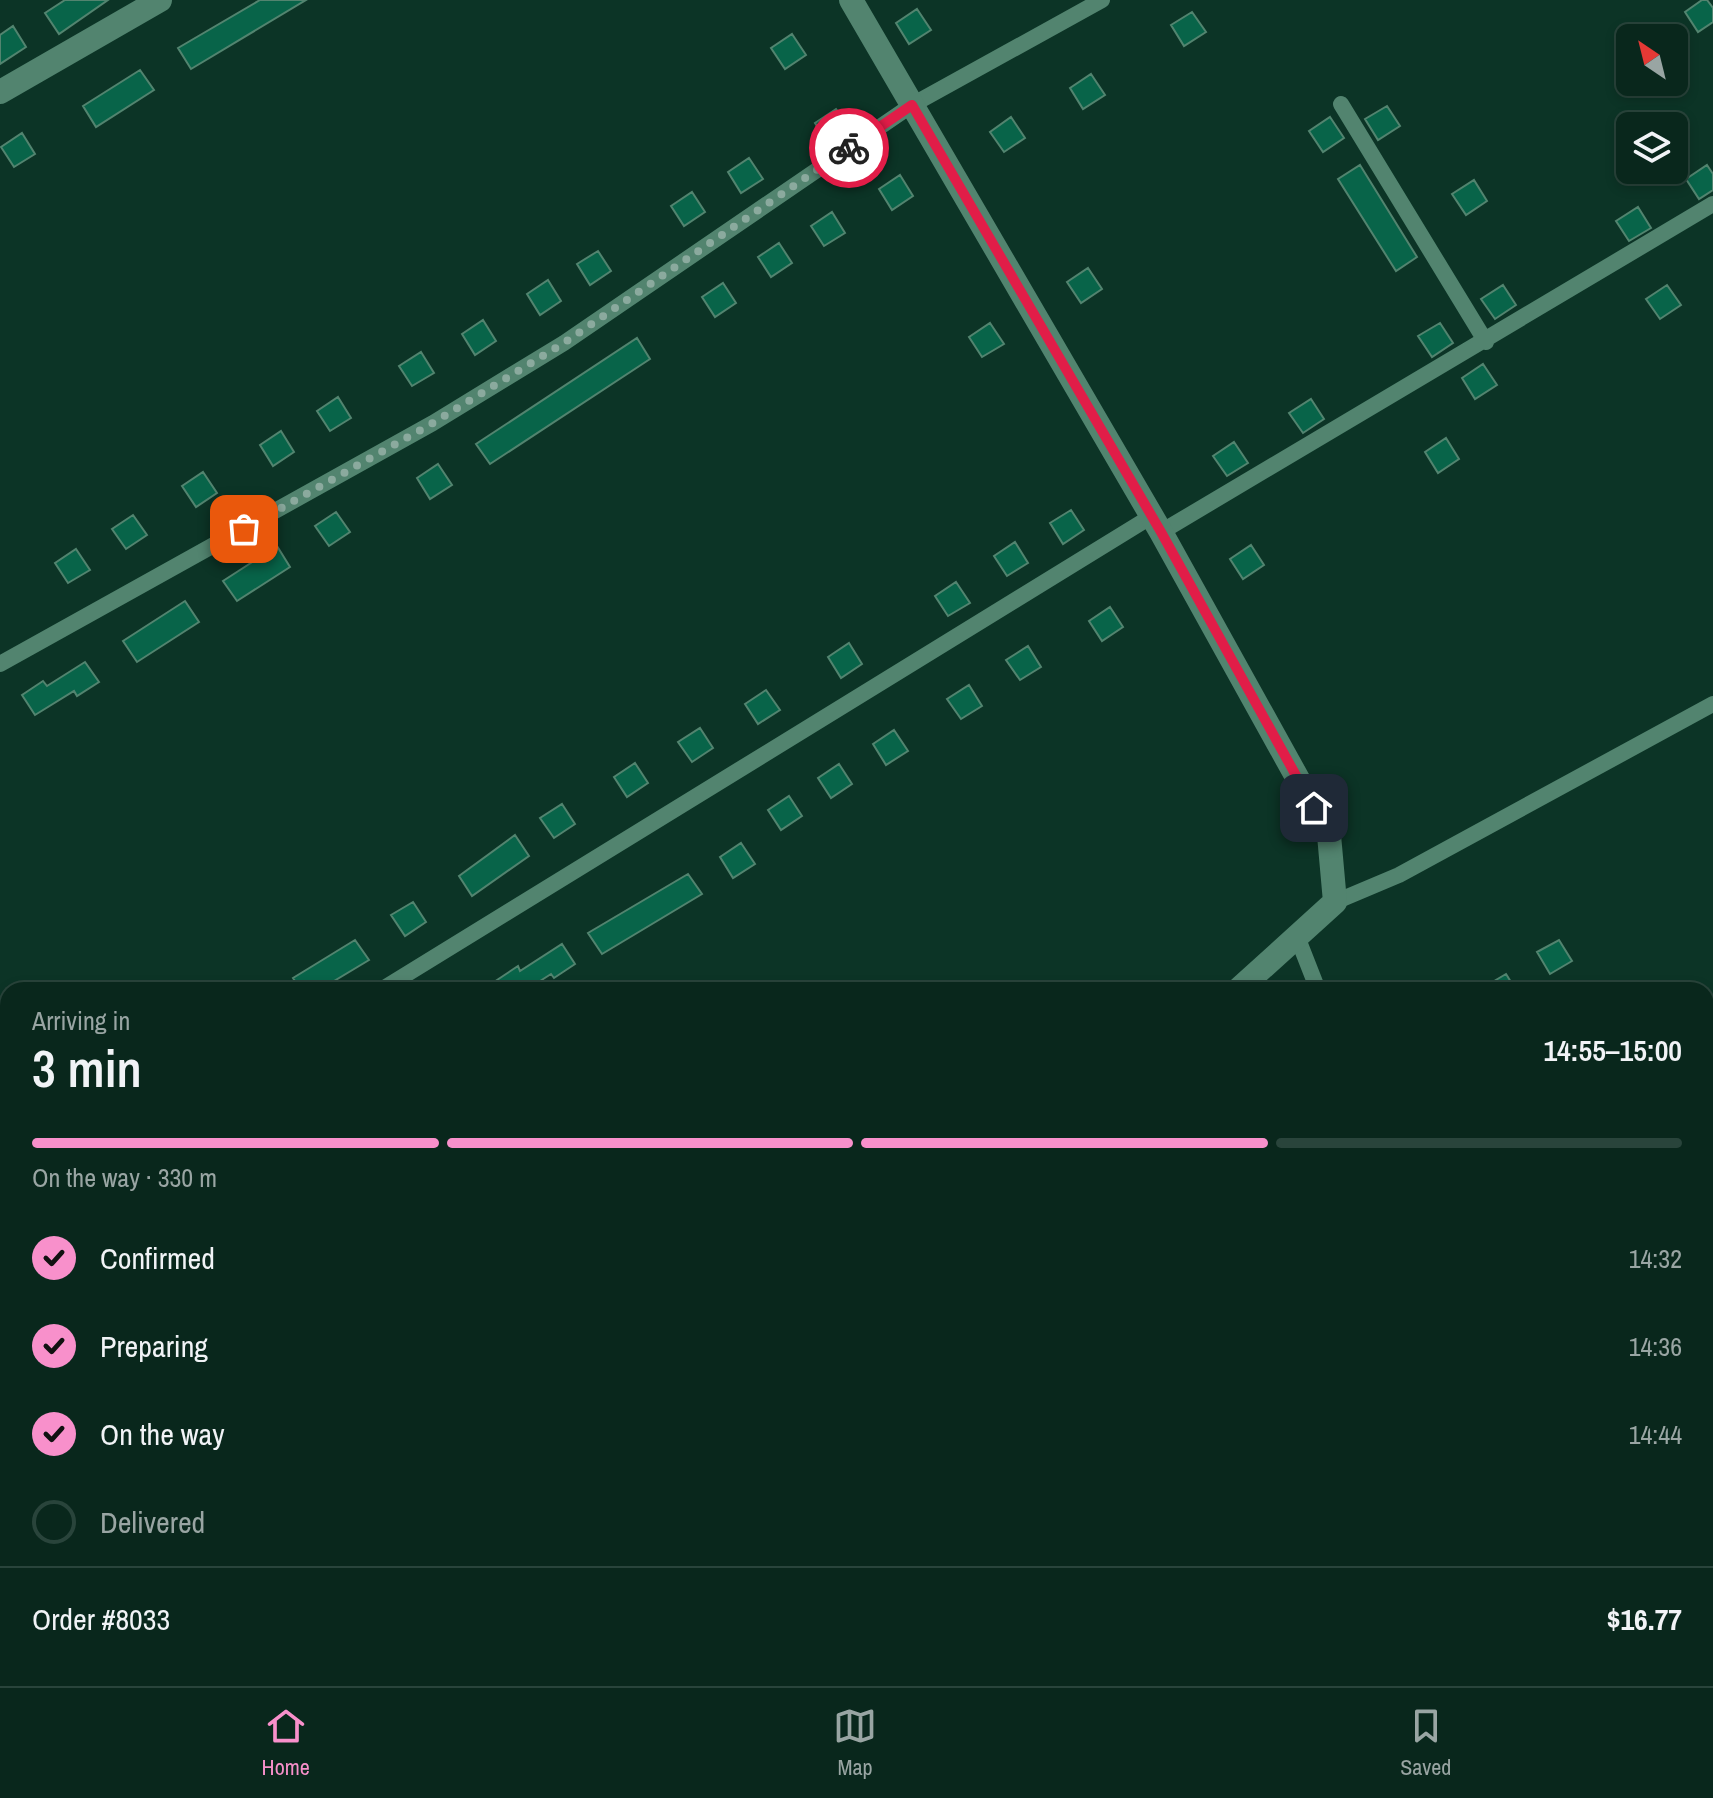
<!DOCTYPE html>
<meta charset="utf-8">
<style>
body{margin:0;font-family:"Archivo Narrow",sans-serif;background:#173329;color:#f1f3f6;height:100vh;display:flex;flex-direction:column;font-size:30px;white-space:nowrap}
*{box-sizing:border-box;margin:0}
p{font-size:26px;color:#99a5a3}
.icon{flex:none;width:44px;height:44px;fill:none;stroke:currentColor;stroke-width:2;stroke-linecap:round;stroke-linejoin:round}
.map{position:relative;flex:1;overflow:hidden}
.panel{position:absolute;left:0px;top:982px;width:1714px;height:704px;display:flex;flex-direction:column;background:#09271c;border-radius:24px 24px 0 0;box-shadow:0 4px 12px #0003,0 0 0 2px #29443b}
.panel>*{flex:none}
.needle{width:52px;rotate:325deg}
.controls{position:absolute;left:1616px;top:24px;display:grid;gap:16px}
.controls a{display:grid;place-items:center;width:72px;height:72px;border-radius:12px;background:#09271c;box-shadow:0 4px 12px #0003,0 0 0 2px #29443b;font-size:40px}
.pin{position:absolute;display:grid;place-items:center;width:68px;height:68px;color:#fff;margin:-34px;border-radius:16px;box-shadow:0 4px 12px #0006}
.courier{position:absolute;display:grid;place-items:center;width:80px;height:80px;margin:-40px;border:6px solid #e11d48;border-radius:50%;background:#fff;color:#222;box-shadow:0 2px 10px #0007}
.overview em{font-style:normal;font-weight:600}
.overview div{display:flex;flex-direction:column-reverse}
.overview{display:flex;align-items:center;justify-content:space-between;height:136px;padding:0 32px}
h1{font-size:52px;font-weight:600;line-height:60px}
.bar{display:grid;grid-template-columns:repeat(4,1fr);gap:12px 8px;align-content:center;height:96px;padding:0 32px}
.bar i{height:10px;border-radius:6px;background:#29443b}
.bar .on{background:#f890cb}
.bar p{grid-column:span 4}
.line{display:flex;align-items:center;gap:20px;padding:0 32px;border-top:2px solid #29443b}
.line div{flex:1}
ol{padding:0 32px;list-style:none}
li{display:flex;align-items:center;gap:24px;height:88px}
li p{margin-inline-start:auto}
li .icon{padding:8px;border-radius:50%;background:#f890cb;color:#111;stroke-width:4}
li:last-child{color:#99a5a3}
li i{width:44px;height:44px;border:4px solid #29443b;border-radius:50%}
.dock{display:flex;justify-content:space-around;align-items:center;height:112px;border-top:2px solid #29443b;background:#09271c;font-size:22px;color:#99a5a3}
.dock a{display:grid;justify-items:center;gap:4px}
.dock .on{color:#f890cb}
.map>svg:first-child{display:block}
.built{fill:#124232}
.building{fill:#086449;stroke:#52846f;stroke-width:2}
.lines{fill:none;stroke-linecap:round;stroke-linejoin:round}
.street{stroke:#52846f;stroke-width:16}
.secondary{stroke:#52846f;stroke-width:24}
.done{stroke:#8baa9e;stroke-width:8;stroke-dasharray:0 14.4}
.route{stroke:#e11d48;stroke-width:10}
</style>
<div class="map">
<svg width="1713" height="1686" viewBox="0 0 1713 1686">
<rect width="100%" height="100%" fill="#0c3426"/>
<path class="built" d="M1713,1453V1648L1706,1652V1457Z
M1552,1678H1655L1639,1686H1558Z"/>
<path class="building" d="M65,0H108L59,34L45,13Z
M260,0H306L191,69L178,48Z
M1702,0H1707L1713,8V22L1698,32L1685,12Z
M917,9L931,30L909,44L896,23Z
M1192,12L1206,32L1184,46L1171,25Z
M13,26L26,47L0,64V35Z
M792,34L806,55L785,69L771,48Z
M140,70L154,90L96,127L83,106Z
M1091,74L1105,95L1083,109L1070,88Z
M1387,106L1400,126L1378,140L1365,119Z
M836,109L850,129L828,143L815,123Z
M1011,117L1025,138L1004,152L990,132Z
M1330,117L1344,138L1323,152L1309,131Z
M22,133L35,154L14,167L1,147Z
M749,158L763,179L741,193L728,172Z
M1360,165L1417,257L1396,271L1338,179Z
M1707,165L1713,174V190L1699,199L1686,179Z
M900,175L913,196L892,210L879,189Z
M1474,180L1487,201L1466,215L1452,194Z
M692,192L705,212L684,226L671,206Z
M1638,207L1651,228L1629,241L1616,221Z
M832,212L845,233L824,246L811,226Z
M779,243L792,263L771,277L758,257Z
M598,251L611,271L590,285L577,264Z
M1088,268L1102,289L1081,303L1067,282Z
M548,280L561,301L540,315L527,294Z
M723,283L736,303L715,317L702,297Z
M1503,285L1516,305L1495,319L1481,299Z
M1667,285L1681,305L1660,319L1646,299Z
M483,320L496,341L475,355L462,334Z
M990,323L1004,344L982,357L969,337Z
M1440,323L1453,343L1432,357L1418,336Z
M637,338L650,359L490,464L476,444Z
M421,352L434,373L412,386L399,366Z
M1483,364L1497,385L1475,399L1462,378Z
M338,397L351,418L330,431L317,411Z
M1311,399L1324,419L1303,433L1289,413Z
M281,431L294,452L273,466L260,445Z
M1446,438L1459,459L1438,473L1425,452Z
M1234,442L1248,463L1227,476L1213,456Z
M438,464L452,485L430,499L417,478Z
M203,472L217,493L196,507L182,486Z
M1071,510L1084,530L1063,544L1050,523Z
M336,512L350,532L329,546L315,526Z
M133,515L147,535L126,549L112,529Z
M1015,542L1028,563L1007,576L994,556Z
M1251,545L1264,565L1243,579L1230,559Z
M277,546L290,567L237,601L223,581Z
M76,549L90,570L68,583L55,563Z
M956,582L970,603L948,616L935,596Z
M185,601L199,622L137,662L123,641Z
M1110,607L1123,627L1102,641L1089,621Z
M849,643L862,664L841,678L828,657Z
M1028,646L1041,667L1020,680L1006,660Z
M85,662L99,682L77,696L74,691L35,715L22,695L43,681L47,686Z
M969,685L982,706L961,719L947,699Z
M766,690L780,710L758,724L745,704Z
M700,728L713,748L692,762L678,742Z
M894,730L908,751L886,765L873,744Z
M635,763L648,783L627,797L614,777Z
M839,764L852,784L831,798L818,778Z
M789,796L802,816L781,830L768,810Z
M562,804L575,824L554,838L540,818Z
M515,835L529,856L472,896L459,876Z
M741,843L755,864L733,878L720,857Z
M688,874L702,894L602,954L588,933Z
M413,902L426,922L405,936L391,915Z
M355,940L369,960L319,990H301L293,978Z
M1559,940L1572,961L1550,974L1537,952Z
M562,944L575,964L554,978L551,974L526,990H482L518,966L520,971Z
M1506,974L1516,990H1479Z"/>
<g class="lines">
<path class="street" d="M1341,104L1486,342
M1161,532L1713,204
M0,664L433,423L564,343L912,105L1102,0
M1335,902L1399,875L1713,704
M1298,939L1318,990
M381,990L1152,516
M1706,1079L1713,1075
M0,1223L8,1218
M1706,1435L1713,1431
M1706,1662L1713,1658
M99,1686L114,1678
M1038,1686L1049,1678
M1656,1686L1673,1678"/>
<path class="secondary" d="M851,0L1161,532L1329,835L1335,902L1238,990
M0,92L160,0
M1433,1678L1438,1686"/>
</g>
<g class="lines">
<path class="done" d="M244,529L433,423L564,343L849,148"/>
<path class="route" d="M849,148L912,105L1161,532L1314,808"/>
</g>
</svg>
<div class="controls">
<a><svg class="needle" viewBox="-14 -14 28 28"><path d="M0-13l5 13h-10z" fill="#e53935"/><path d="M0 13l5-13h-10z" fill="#99a5a3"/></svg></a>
<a><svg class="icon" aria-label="layers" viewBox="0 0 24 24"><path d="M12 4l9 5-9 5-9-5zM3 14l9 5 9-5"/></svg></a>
</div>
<div class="pin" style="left:244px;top:529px;background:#ea580c"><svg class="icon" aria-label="bag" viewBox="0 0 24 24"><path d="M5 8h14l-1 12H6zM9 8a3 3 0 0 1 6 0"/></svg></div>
<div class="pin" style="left:1314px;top:808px;background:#1f2937"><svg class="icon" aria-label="home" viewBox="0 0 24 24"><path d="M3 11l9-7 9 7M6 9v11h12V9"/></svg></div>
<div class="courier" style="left:849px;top:148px"><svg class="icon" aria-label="bike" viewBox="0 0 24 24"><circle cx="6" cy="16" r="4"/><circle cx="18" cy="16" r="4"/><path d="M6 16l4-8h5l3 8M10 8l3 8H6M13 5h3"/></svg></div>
<section class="panel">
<div class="overview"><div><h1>3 min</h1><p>Arriving in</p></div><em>14:55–15:00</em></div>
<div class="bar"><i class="on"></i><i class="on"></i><i class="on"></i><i></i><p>On the way · 330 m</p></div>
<ol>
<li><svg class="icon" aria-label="check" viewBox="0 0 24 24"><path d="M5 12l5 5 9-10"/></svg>Confirmed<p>14:32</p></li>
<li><svg class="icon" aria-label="check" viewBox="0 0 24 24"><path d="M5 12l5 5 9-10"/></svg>Preparing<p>14:36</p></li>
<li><svg class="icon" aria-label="check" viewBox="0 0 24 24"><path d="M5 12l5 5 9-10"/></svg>On the way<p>14:44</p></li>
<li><i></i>Delivered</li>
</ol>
<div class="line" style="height:104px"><div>Order #8033</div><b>$16.77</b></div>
</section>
</div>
<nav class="dock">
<a class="on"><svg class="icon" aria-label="home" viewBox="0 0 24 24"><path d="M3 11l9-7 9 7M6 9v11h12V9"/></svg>Home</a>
<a><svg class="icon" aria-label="map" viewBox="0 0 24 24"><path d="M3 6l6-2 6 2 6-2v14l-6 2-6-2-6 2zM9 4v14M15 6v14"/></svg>Map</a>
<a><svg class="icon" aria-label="saved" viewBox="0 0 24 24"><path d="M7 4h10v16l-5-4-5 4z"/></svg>Saved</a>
</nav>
